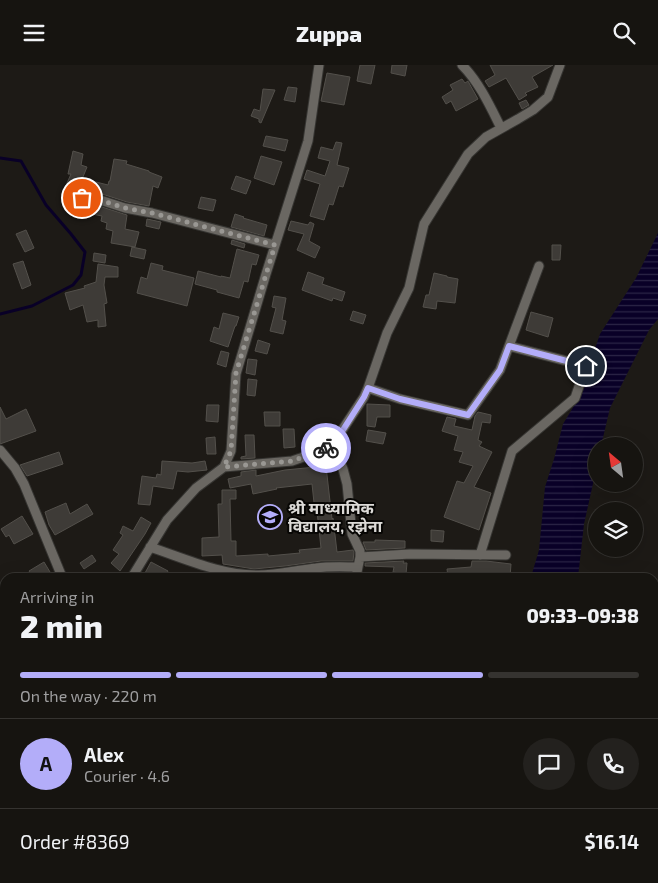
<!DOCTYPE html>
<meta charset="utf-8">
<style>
body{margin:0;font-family:"Exo 2","Noto Sans Devanagari",sans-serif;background:#23211e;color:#f1f3f6;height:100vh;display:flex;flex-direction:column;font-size:19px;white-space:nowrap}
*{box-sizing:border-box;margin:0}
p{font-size:16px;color:#9e9e9f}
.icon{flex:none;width:28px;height:28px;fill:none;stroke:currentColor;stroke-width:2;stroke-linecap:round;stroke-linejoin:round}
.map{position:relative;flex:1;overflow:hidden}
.drawer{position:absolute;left:0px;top:508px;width:659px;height:311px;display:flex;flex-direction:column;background:#161410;border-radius:15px 15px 0 0;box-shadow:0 5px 20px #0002,0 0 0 1px #353330}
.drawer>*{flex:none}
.needle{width:32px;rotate:331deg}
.controls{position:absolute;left:588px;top:372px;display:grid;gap:10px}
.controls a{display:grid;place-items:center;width:55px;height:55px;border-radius:50%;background:#161410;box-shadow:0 5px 20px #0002,0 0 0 1px #353330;font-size:25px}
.pin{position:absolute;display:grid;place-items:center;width:42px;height:42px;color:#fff;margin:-21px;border:2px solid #fff;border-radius:50%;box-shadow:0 1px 5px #0007}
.courier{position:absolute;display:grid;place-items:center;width:50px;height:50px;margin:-25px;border:4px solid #b3adf9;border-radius:50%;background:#fff;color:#222;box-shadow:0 1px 6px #0007}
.head em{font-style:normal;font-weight:800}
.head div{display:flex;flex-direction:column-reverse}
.head{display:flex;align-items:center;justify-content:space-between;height:85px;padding:0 20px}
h1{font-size:32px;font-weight:800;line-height:38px}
.bar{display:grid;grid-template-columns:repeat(4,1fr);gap:8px 5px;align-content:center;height:60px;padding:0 20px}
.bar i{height:6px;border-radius:4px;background:#353330}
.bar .current{background:#b3adf9}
.bar p{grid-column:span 4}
.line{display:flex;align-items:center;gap:12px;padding:0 20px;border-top:1px solid #353330}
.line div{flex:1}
.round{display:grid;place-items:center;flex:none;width:52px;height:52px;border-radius:26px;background:#23211e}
header{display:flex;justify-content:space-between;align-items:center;height:65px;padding:0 20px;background:#161410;font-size:22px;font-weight:800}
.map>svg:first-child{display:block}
.park{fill:url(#park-dots)}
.water{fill:url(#water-rules)}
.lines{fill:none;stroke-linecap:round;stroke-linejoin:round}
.stream{stroke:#090027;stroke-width:3}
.building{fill:#3e3b37;stroke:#53504b}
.minor-casing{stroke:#363532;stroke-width:11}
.tertiary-casing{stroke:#363532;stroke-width:12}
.minor{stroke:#6a6762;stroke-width:9}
.tertiary{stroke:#6a6762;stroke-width:10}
.done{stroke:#999793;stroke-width:5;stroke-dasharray:0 9}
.route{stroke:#b3adf9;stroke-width:6}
.labels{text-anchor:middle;stroke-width:4;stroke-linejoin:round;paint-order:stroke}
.poi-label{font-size:16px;font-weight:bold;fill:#dcdad7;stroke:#070604;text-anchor:start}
</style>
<header><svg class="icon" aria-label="menu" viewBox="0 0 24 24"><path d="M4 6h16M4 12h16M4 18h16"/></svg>Zuppa<svg class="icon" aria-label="search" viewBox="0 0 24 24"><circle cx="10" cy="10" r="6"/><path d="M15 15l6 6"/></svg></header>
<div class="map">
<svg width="658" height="818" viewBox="0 0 658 818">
<defs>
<pattern id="park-dots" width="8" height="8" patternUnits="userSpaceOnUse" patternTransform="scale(1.25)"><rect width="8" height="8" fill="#3e3968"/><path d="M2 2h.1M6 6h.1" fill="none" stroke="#59557d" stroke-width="1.8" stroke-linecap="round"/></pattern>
<pattern id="water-rules" width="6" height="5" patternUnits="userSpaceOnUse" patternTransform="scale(1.25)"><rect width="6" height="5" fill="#090027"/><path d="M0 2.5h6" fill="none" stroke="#2c2546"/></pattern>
</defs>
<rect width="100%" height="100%" fill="#1d1a16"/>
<path class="park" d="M0,764H5V814H32L26,818H0Z"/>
<path class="water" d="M658,168V254L649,265L610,343L601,381H596V405L584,459L578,512H531L539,485L545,422L554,394L563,359L577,336L600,269L636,213Z
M527,814H605L608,818H530Z"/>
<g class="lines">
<path class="stream" d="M0,93L21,96L46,140L71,169L85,187L81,210L73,220L32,241L0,249"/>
</g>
<path class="building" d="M360,0H375L371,19L357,16Z
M392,0H407L405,11L391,8Z
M490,0H553L532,12L538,22L525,28L527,30L519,35L506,13L489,22L485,16L495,10Z
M327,8L350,12L344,40L321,36Z
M462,14L465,18L468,16L469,18L478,34L456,46L451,36L446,39L442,32L453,25L450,20Z
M288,22L297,23L295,37L284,35Z
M263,24L275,25L261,58L259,57V54L251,51L254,44L260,46Z
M526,35L529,40L522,44L519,38Z
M266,71L288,75L285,86L263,81Z
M336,77L342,78L337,100L349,103L343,122L339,121L333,140L329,139L324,155L310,151L320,119L304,114L307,105L325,111L330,96L318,93L321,82L333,85Z
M73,86L83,89L81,100L87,102L76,129L64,125L71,109H68Z
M261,91L282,97L274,120L254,113Z
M114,94L127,96L126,99L149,106V107L162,112L158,123L153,121L149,141L127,137L102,129L90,128L92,116L108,120L109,116H110Z
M236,111L251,116L246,129L231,124Z
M201,132L216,135L213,146L198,143Z
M88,140L99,141L127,150L125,164L139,167L135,182L111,178L113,166L106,164L107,158L101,156L102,151L87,148Z
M235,149L244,152L243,153L267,160L264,171L231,162Z
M147,154L161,157L159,164L146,161Z
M291,156L308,160L310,157L314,159L309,176L320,182L315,193L297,185L304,169L288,165Z
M26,165L34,183L25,187L16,169Z
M232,175L245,179L244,183L231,179Z
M552,180H561L560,195H552Z
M132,182L146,185L144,194L130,191Z
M237,184L259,190L256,200L252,199L248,217L244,216L239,233L217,227V225L195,219L198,206L221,212V211L230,213Z
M94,188L106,190L105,198L93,196Z
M23,196L31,220L22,224L13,199Z
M151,198L163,201L162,205L194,213L187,241L137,228L141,212L147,214Z
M98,199L118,202V212H105L104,220L107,238L104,239L106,261L98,262V255L87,257L83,240L70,245L65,228L85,223L84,221L96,217Z
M308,207L324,213L322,219L345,227L342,236L333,233L332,236L302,225Z
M434,208L447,211V212L458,214L455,238L437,236L436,244L423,242L426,230H429Z
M274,231L286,233L282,255L286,256L283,269L270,266L276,243L272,242Z
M353,246L366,250L363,259L350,255Z
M531,247L553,253L548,272L526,265Z
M223,248L239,252L236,261H235L228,282L210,276L214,262L219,264Z
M258,275L270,279L267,289L255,286Z
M221,286L229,288L226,302L217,299Z
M248,294L257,295L255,310L246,308Z
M248,314L257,315L255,331L247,330Z
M367,339L390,340V352H377L375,362L367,361Z
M207,340H219L218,357L206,356Z
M0,342L6,354L26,344L36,366L0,379Z
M264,347H280V361H265Z
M478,347L491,350L490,358L482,357L478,375L482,377L479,381L492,387L474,422L491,428L479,465L444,452L457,416L464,418L473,401L459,397L463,387L454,385L458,371L442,366L447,352L456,354L454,361L472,365L475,351Z
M283,364H294L295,382L284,383Z
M368,365L386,368L383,379L366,376Z
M245,370H254L255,393L241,394V392L246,391Z
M215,372L216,389H207L206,373Z
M59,387L63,399L27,411L20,400Z
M162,396L192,398L205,396L207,405L188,407L177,406L173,424L153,421L150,440L138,439L142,411L156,413L157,409L161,410Z
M326,401L332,454L333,453L337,487L353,485L354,487L353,496H321L285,501L254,504L223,499L222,490L202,491V473L219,472L218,439H222V425H236V434H230L231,476H236V491L268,489V491L300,488L299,485L321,483L317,446L315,447L312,419L276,423L277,424L253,429L251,419L230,423L228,414L241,411V407L256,405V411L285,405Z
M66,438L70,449L87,439L93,449L55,470L49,460L45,447Z
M22,451L33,469L14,479L9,470L6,472L1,464Z
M141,452L151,458L145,469L120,506L111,498L119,489L113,485L123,470L120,468L123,461L133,466Z
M431,465L444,466L443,477L431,476Z
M375,475L405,476V483L366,485L363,477H375Z
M92,490L96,496L84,504L80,498Z
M404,496L403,498H407L406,509L393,507L394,502L365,501V498Z
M472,496H486L511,499L510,512H448L447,504L471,502Z
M44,497L53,512H33L29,506Z
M151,497L168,506L165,512H153L145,508Z"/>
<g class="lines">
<defs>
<path id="minor" d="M462,0C479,17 490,41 501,63
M82,133L100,135L125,143L152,148L275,180
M368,323L400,334L468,350L500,305L539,201
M333,379L343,404L347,419L352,469L360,486V492L356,512
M0,385L15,403L24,419L62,512
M224,402L292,396L315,388L333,379L364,332L368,323L387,268L409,223L424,159L468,89L486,72L518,54L533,45L548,32L560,0
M150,482C186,494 220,510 258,510C278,510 297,505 316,503C330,501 345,502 358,502
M480,490L512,386L575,333L586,301L509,281
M360,492L410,489L506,490
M132,512L167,455L196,423L224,402L231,386L236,309L266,209L308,76L319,0
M0,582L5,579
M115,814L119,818
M355,814L357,818
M453,814L455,818
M33,818L46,814
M166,818L170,814
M316,818L326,814"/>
<path id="tertiary" d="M0,652L5,653
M206,814L210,818"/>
</defs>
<use href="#minor" class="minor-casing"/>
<use href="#tertiary" class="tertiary-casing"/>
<use href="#minor" class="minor"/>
<use href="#tertiary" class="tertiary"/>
</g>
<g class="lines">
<path class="done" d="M82,133L100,135L125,143L152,148L275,180L236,308L231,386L224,402L292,396L315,388L326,383"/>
<path class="route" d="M326,383L334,379L364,332L368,323L400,334L468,350L500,305L509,281L586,301"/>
</g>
<defs>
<symbol id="school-ring" viewBox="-11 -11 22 22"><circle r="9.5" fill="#070604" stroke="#b3adf9" stroke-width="1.5"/><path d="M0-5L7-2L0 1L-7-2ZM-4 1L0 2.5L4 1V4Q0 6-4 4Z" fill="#b3adf9"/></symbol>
</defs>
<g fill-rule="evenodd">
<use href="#school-ring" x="256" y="438" width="28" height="28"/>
</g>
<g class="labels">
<g class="poi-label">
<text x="288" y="449">श्री माध्यामिक<tspan x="288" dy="18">विद्यालय, रझेना</tspan></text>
</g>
</g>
</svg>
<div class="controls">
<a><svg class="needle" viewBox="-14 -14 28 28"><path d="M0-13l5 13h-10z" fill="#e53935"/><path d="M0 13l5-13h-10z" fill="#9e9e9f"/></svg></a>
<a><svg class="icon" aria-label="layers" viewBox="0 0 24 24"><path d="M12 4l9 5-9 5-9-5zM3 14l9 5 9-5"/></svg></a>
</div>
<div class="pin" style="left:82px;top:133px;background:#ea580c"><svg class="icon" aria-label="bag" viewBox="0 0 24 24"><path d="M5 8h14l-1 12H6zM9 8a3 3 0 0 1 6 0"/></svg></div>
<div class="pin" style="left:586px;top:301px;background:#1f2937"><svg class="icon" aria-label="home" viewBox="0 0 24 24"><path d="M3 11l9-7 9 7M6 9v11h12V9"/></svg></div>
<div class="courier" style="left:326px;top:383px"><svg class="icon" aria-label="bike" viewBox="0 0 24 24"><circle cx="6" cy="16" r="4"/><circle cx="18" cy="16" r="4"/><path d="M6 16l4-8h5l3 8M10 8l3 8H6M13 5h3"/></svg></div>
<section class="drawer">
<div class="head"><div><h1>2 min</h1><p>Arriving in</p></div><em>09:33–09:38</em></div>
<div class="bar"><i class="current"></i><i class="current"></i><i class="current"></i><i></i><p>On the way · 220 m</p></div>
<div class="line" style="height:90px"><b class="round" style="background:#b3adf9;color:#111">A</b><div><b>Alex</b><p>Courier · 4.6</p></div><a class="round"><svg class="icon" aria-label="chat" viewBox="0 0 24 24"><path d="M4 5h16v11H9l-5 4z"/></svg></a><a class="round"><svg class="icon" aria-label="phone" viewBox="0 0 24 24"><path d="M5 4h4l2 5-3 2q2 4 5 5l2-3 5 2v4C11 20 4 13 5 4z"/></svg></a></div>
<div class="line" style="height:65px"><div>Order #8369</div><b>$16.14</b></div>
</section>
</div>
